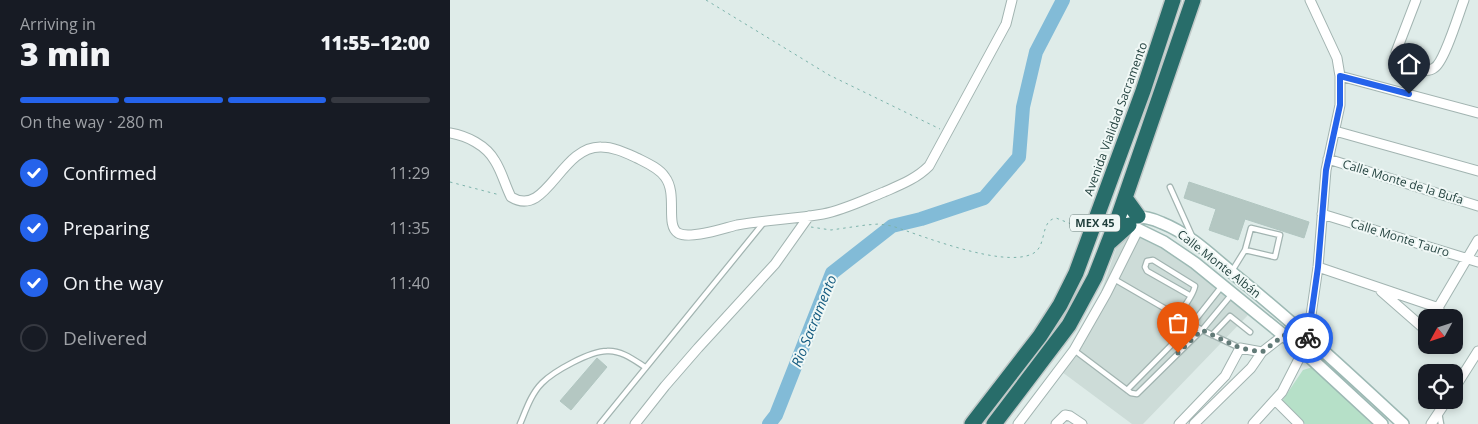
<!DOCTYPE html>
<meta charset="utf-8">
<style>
body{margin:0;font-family:"Open Sans",sans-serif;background:#242831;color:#f1f3f6;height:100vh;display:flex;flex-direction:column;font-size:19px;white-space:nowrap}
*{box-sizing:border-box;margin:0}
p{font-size:16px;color:#9ea1a6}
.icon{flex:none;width:28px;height:28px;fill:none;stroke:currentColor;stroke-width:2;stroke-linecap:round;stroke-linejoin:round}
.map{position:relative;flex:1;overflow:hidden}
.panel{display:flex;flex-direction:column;background:#171b24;width:450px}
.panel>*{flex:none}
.needle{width:32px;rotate:230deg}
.fabs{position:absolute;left:968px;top:309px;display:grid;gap:10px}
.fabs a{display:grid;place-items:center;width:45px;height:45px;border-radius:10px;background:#171b24;box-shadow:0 2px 8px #0003;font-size:25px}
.pin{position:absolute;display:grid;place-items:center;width:42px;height:42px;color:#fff;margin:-51px -21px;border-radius:50% 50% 50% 0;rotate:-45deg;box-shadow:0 0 5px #0007}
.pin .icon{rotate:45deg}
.courier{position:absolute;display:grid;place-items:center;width:50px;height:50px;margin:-25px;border:4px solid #2563eb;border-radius:50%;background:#fff;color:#222;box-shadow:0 1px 6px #0007}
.summary em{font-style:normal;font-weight:800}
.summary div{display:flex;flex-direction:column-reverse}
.summary{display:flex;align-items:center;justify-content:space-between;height:85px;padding:0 20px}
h1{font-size:32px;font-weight:800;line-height:38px}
.bar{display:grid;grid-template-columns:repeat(4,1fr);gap:8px 5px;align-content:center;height:60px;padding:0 20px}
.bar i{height:6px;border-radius:4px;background:#363941}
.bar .selected{background:#2563eb}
.bar p{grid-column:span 4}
ol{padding:0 20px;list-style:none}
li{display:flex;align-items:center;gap:15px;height:55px}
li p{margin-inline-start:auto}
li .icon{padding:5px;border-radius:50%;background:#2563eb;color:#fff;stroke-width:4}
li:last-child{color:#9ea1a6}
li i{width:28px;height:28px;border:2px solid #363941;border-radius:50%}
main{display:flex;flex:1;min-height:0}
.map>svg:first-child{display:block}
.built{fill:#cddcd8}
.green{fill:#b6e0c8}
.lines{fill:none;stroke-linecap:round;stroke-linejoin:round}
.river{stroke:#82bbd7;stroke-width:14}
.building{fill:#b4c7c2;stroke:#b1c6c1}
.lane-casing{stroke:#a2b4b1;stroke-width:7}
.street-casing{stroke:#a2b4b1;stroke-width:11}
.secondary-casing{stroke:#9db9b4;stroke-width:14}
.highway-casing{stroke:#c0c9c8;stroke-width:18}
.path{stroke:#7db3ab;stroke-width:1;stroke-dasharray:2.5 4;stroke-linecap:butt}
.lane{stroke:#fff;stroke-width:4.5}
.street{stroke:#fff;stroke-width:9}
.secondary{stroke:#fff;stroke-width:11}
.highway{stroke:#286d6a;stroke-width:15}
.done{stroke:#627b78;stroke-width:5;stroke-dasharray:0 9}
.route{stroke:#2563eb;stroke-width:6}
.labels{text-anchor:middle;stroke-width:4;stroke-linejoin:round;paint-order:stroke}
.shield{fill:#f0f8f6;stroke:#5e7673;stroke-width:1}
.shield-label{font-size:11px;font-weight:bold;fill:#1f3e3b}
.street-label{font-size:12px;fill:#1f3e3b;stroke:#f0f8f6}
.water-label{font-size:14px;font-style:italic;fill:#135a7f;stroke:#f0f8f6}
</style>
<main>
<section class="panel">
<div class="summary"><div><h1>3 min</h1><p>Arriving in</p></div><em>11:55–12:00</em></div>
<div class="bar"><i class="selected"></i><i class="selected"></i><i class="selected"></i><i></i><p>On the way · 280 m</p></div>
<ol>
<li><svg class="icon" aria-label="check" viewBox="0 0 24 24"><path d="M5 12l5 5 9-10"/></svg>Confirmed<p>11:29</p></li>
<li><svg class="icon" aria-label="check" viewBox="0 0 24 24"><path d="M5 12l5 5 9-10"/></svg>Preparing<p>11:35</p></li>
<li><svg class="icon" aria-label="check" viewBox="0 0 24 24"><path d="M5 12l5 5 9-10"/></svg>On the way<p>11:40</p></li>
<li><i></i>Delivered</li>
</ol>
</section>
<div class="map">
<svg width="1028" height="424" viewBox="0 0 1028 424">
<rect width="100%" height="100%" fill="#dfece9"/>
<path class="built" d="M672,232L702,242L735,263L798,315L693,424H682L608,369L649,298Z"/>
<path class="green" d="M863,367L922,424H855L832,401L853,370Z"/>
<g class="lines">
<path class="river" d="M319,424L326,415L382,273L442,226L471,219L534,198L569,157L573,107L586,52L613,0"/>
</g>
<path class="building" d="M739,182L859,222L854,238L795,219L788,240L759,230L766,209L734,198Z
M147,358L157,367L121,410L110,401Z"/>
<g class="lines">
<defs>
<path id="lane" d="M720,187L742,236
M782,271L795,250L801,228L830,235L825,257L795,250
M664,279L752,330L790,348
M728,315C734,307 743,296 745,286L703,260L697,261L695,267L697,271L741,296
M762,335L780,316L800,332
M624,350L681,393L687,394L752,330L782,294
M677,390L742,324L772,286
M989,413L991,424
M70,424C76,410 81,394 92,383C104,371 140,351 157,351C171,350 184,360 195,367
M150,424L315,221"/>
<path id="street" d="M966,0L946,52C947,62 952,65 961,67C969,69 977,73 984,68C994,63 1009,13 1014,0
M890,76L1028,113
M885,131L1028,171
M0,133C17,136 36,145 45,161C52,172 55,185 61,197C97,219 110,146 151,147C164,147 176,153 187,158C197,163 209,168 215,177C228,194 215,225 228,233C240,240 274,228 287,225C316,220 345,219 373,214C394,210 414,200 434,192C450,185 466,179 479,166L556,24L562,0
M878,159L1028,206
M872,214L1028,262
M868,267L989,308
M931,291L971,326L974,327L976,326
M982,318L1028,240
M1004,389L1028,351
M825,400L849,424
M185,424L215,386L248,348L325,264L359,216
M568,424L624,350L656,294L688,230
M606,424L615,415L620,416L632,424
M729,424L775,376L790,348L812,352
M744,424L801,368L812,352L834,335L847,327
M803,424L832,392L853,351L858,336L868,267L876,170L890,105V76L887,58L860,0
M981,424L997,400"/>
<path id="secondary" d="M668,218C684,215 697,216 712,223C740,234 763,257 786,276C844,323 898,373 953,424
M673,222L714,242L745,263L853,351L932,424"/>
<path id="highway" d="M675,198L688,216
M660,242L679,225
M522,424L590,336L610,305L626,273L693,91L723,0
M544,424L619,325L645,277L668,218L743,0"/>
</defs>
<use href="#lane" class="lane-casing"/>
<use href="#street" class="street-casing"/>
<use href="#secondary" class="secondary-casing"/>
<use href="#highway" class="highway-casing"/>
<path class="path" d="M256,0L379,75L490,129
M0,182L50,195
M361,227L381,230L416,225L429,224L442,226C473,236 552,268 582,254C598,247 589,221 606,218L629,227"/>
<use href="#lane" class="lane"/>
<use href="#street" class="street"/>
<use href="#secondary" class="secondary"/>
<use href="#highway" class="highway"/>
</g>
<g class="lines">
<path class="done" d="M728,353L752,330L790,348L812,352L834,335L854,351L858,338"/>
<path class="route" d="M858,338L868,267L876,170L890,105V76L959,94"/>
</g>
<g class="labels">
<rect class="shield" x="620" y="214.5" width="50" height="17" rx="4"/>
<g class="shield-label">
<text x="645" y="227">MEX 45</text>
</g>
<g class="street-label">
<text transform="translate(666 119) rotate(-70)" y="4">Avenida Vialidad Sacramento</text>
<text transform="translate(953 182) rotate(17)" y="4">Calle Monte de la Bufa</text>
<text transform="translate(950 238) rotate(17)" y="4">Calle Monte Tauro</text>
<text transform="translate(769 264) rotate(38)" y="4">Calle Monte Albán</text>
</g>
<g class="water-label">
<text transform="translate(364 321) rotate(-68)" y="5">Rio Sacramento</text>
</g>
</g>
</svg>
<div class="fabs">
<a><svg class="needle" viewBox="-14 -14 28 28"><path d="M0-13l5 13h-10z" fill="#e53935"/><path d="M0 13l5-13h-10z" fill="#9ea1a6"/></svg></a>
<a><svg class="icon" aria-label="locate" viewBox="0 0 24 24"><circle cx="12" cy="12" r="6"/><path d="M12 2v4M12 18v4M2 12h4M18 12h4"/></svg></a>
</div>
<div class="pin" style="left:728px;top:353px;background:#ea580c"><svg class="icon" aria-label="bag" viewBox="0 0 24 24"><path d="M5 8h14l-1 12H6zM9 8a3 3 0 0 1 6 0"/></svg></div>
<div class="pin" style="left:959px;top:94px;background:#1f2937"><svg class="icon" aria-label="home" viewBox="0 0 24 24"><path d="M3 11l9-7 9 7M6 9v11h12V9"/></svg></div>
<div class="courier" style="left:858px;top:338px"><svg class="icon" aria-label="bike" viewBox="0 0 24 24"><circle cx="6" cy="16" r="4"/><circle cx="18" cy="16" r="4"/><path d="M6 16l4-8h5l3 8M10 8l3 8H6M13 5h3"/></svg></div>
</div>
</main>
